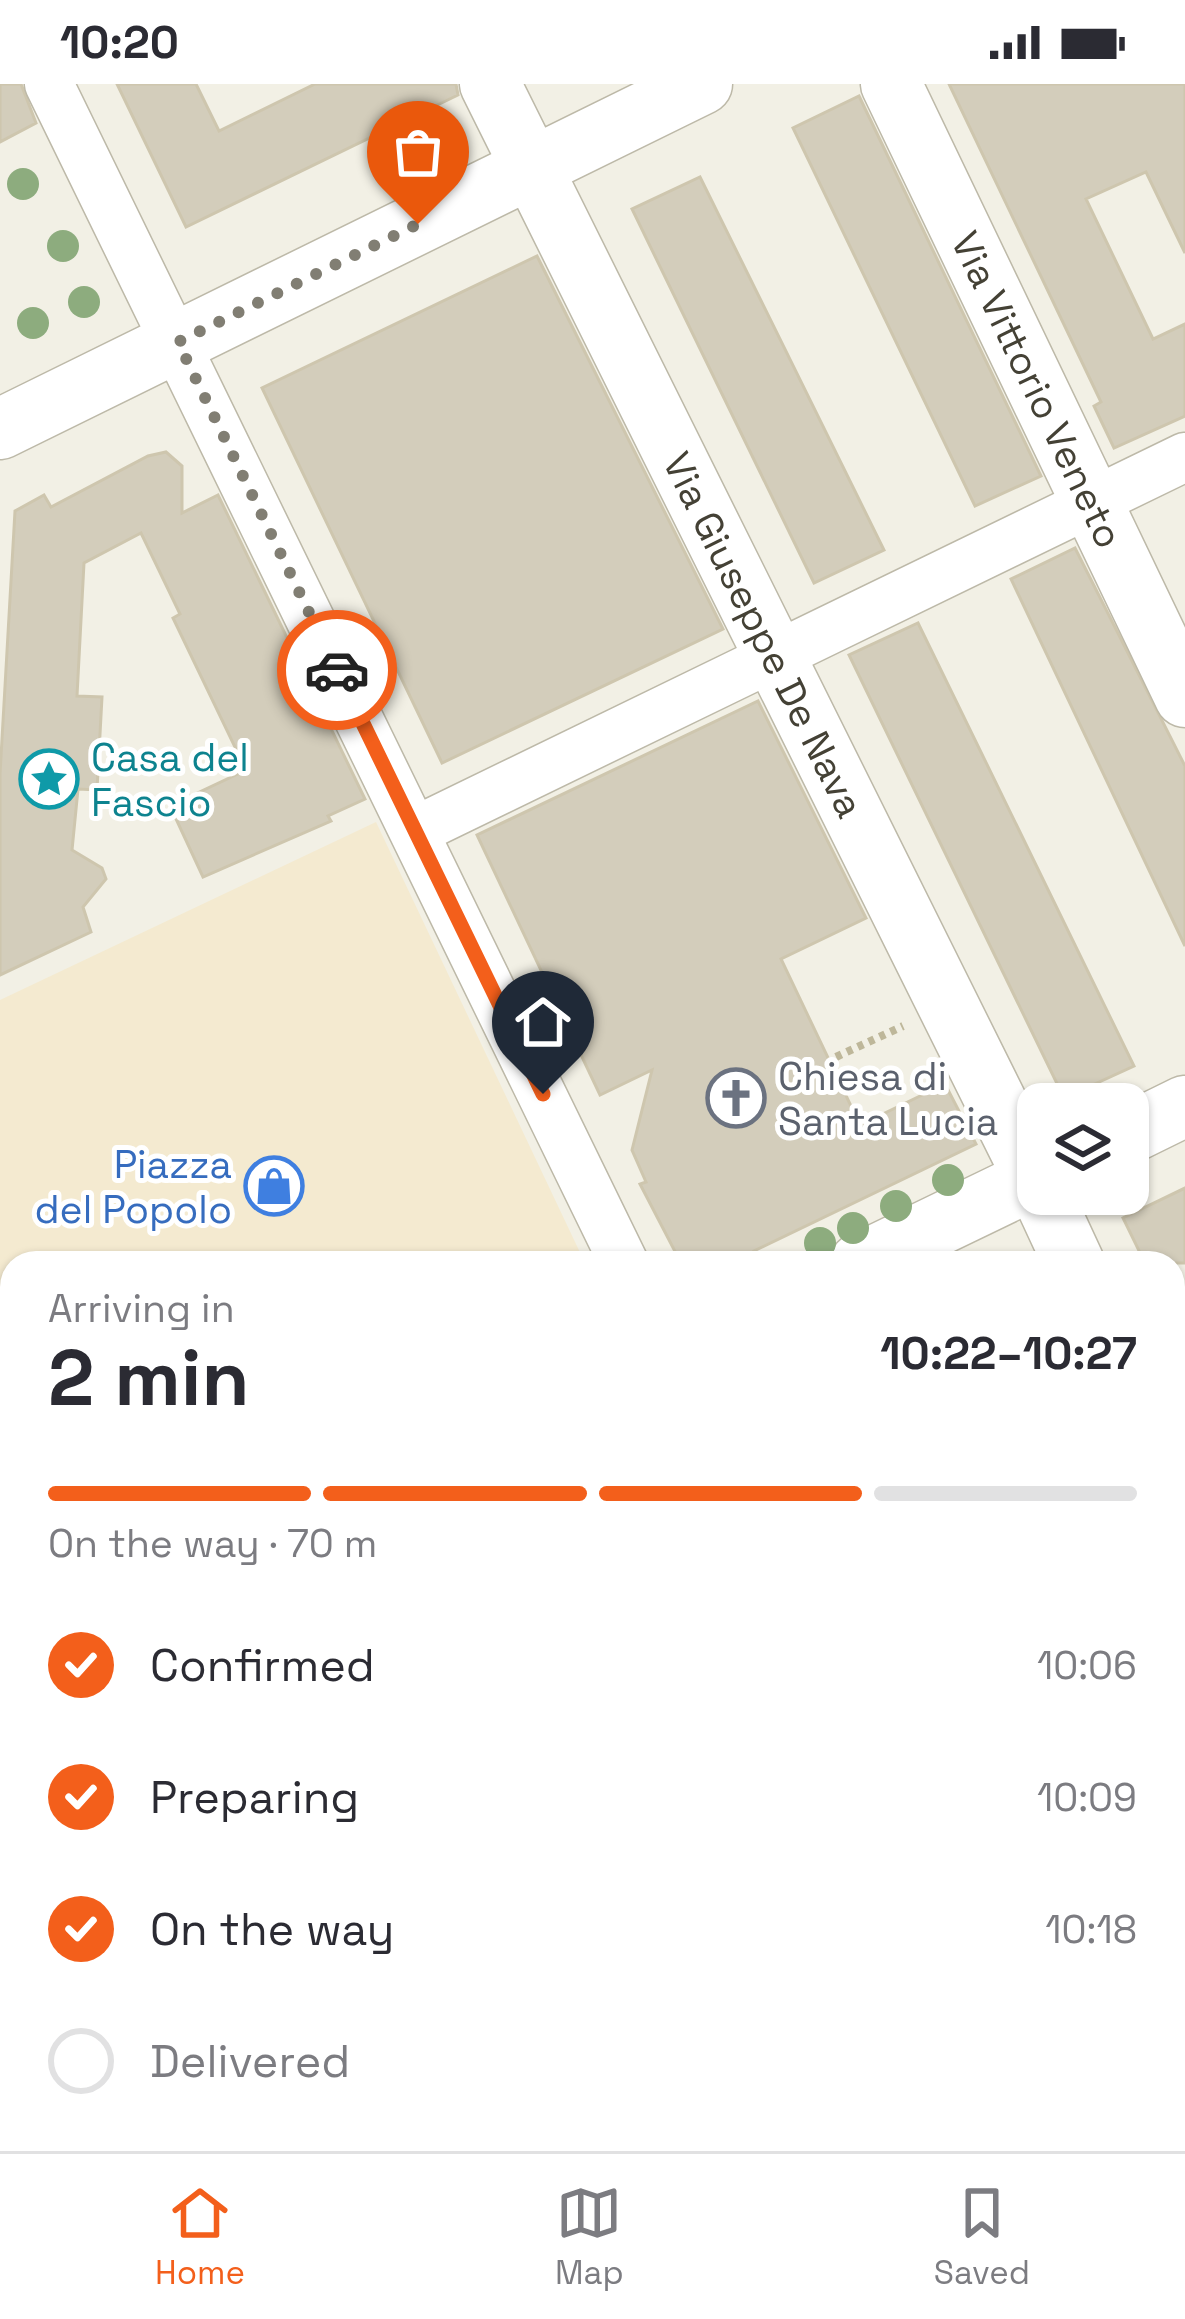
<!DOCTYPE html>
<meta charset="utf-8">
<style>
body{margin:0;font-family:"Space Grotesk",sans-serif;background:#f7f7f7;color:#2b2b33;height:100vh;display:flex;flex-direction:column;font-size:45px;white-space:nowrap}
*{box-sizing:border-box;margin:0}
p{font-size:39px;color:#7c7c81}
.icon{flex:none;width:66px;height:66px;fill:none;stroke:currentColor;stroke-width:2;stroke-linecap:round;stroke-linejoin:round}
.map{position:relative;flex:1;overflow:hidden}
.drawer{position:absolute;left:0px;top:1167px;width:1185px;height:900px;display:flex;flex-direction:column;background:#fff;border-radius:36px 36px 0 0;box-shadow:0 3px 9px #0004}
.drawer>*{flex:none}
.fabs{position:absolute;left:1017px;top:999px;display:grid;gap:24px}
.fabs a{display:grid;place-items:center;width:132px;height:132px;border-radius:24px;background:#fff;box-shadow:0 3px 9px #0004;font-size:60px}
.pin{position:absolute;display:grid;place-items:center;width:102px;height:102px;color:#fff;margin:-123px -51px;border-radius:50% 50% 50% 0;rotate:-45deg;box-shadow:0 0 12px #0007}
.pin .icon{rotate:45deg}
.courier{position:absolute;display:grid;place-items:center;width:120px;height:120px;margin:-60px;border:9px solid #f35f1b;border-radius:50%;background:#fff;color:#222;box-shadow:0 3px 15px #0007}
.headline em{font-style:normal;font-weight:700}
.headline div{display:flex;flex-direction:column-reverse}
.headline{display:flex;align-items:center;justify-content:space-between;height:204px;padding:0 48px}
h1{font-size:78px;font-weight:700;line-height:90px}
.bar{display:grid;grid-template-columns:repeat(4,1fr);gap:18px 12px;align-content:center;height:144px;padding:0 48px}
.bar i{height:15px;border-radius:9px;background:#e1e1e2}
.bar .current{background:#f35f1b}
.bar p{grid-column:span 4}
ol{padding:0 48px;list-style:none}
li{display:flex;align-items:center;gap:36px;height:132px}
li p{margin-inline-start:auto}
li .icon{padding:12px;border-radius:50%;background:#f35f1b;color:#fff;stroke-width:4}
li:last-child{color:#7c7c81}
li i{width:66px;height:66px;border:6px solid #e1e1e2;border-radius:50%}
.status{display:flex;justify-content:space-between;align-items:center;height:84px;padding:0 60px;background:#fff;direction:ltr}
.status svg{height:33px;fill:currentColor}
.dock{display:flex;justify-content:space-around;align-items:center;height:168px;border-top:3px solid #e1e1e2;background:#fff;font-size:33px;color:#7c7c81}
.dock a{display:grid;justify-items:center;gap:6px}
.dock .current{color:#f35f1b}
.map>svg:first-child{display:block}
.commercial{fill:#f4ead0}
.education{fill:#ebe7cf}
.building{fill:#d3cdbb;stroke:#cec6ae;stroke-width:3}
.lines{fill:none;stroke-linecap:round;stroke-linejoin:round}
.pedestrian-casing{stroke:#bdb9a8;stroke-width:39}
.minor-casing{stroke:#bdb9a8;stroke-width:51}
.tertiary-casing{stroke:#bdb9a8;stroke-width:63}
.path{stroke:#beb79a;stroke-width:8;stroke-dasharray:6 6;stroke-linecap:butt}
.pedestrian{stroke:#fff;stroke-width:36}
.minor{stroke:#fff;stroke-width:48}
.tertiary{stroke:#fff;stroke-width:60}
.tree{fill:#8dac7e}
.done{stroke:#817e73;stroke-width:12;stroke-dasharray:0 21.6}
.route{stroke:#f35f1b;stroke-width:15}
.labels{text-anchor:middle;stroke-width:10;stroke-linejoin:round;paint-order:stroke}
.street-label{font-size:39px;fill:#444135;stroke:#fff}
.culture-label{font-size:39px;fill:#0d838f;stroke:#fff;text-anchor:start}
.worship-label{font-size:39px;fill:#5b616d;stroke:#fff;text-anchor:start}
.shop-label{font-size:39px;fill:#366cbe;stroke:#fff;text-anchor:end}
</style>
<div class="status"><b>10:20</b><svg viewBox="0 0 49 12"><path d="M0 12V9h3v3zM5 12V6h3v6zM10 12V3h3v9zM15 12V0h3v12zM26 1h20v11H26zM47 4h2v5h-2z"/></svg></div>
<div class="map">
<svg width="1185" height="2067" viewBox="0 0 1185 2067">
<rect width="100%" height="100%" fill="#f2f0e5"/>
<path class="commercial" d="M376,738L585,1179H12V1451L0,1431V916Z"/>
<path class="education" d="M666,2055H829L804,2067H672Z"/>
<path class="building" d="M0,0H21L36,39L0,58Z
M117,0H196L219,47L315,0H456L458,11L186,143Z
M949,0H1185V169L1146,88L1086,115L1153,255L1185,240V332L1114,364L1094,322L1101,318Z
M859,12L1041,392L975,422L793,44Z
M700,93L884,466L814,499L632,125Z
M537,172L723,545L442,679L262,304Z
M166,368L182,382V429L218,411L365,715L328,732L331,737L203,793L170,722L246,686L173,534L180,530L141,449L84,479L77,612L102,613L97,706L78,705L72,766L102,784L106,795L83,823L91,848L0,891V690L15,427L44,411L51,423L148,372Z
M1075,464L1185,682V862L1011,495Z
M918,539L1134,982L1064,1014L849,571Z
M758,617L866,834L781,875L860,1041L945,1000L976,1060L754,1167L760,1179H681L640,1100L646,1098L632,1066L652,986L600,1011L477,751Z
M1185,1104V1179H1145L1123,1134Z"/>
<g class="lines">
<defs>
<path id="pedestrian" d="M887,2067L912,2055"/>
<path id="minor" d="M49,0L624,1179
M415,747L1185,373
M1173,1461L1185,1455
M0,1760L12,1784
M1173,1929L1185,1923
M0,2015L12,2010
M143,2055L149,2067
M589,2055L595,2067
M1042,2055L1047,2067"/>
<g id="tertiary">
<path id="s1" d="M490,0L1038,1102"/>
<path id="s2" d="M891,0L1185,613"/>
<path d="M0,345L702,0"/>
<path d="M1128,1050L1185,1022"/>
<path d="M1042,1110L1074,1179"/>
<path d="M860,1179L1038,1093"/>
<path d="M1173,1388L1185,1414"/>
<path d="M0,1602L12,1597"/>
</g>
</defs>
<use href="#pedestrian" class="pedestrian-casing"/>
<use href="#minor" class="minor-casing"/>
<use href="#tertiary" class="tertiary-casing"/>
<path class="path" d="M836,973L903,942"/>
<use href="#pedestrian" class="pedestrian"/>
<use href="#minor" class="minor"/>
<use href="#tertiary" class="tertiary"/>
</g>
<g class="tree">
<circle cx="23" cy="100" r="16"/>
<circle cx="63" cy="162" r="16"/>
<circle cx="84" cy="218" r="16"/>
<circle cx="33" cy="239" r="16"/>
<circle cx="948" cy="1096" r="16"/>
<circle cx="896" cy="1122" r="16"/>
<circle cx="853" cy="1144" r="16"/>
<circle cx="820" cy="1159" r="16"/>
</g>
<g class="lines">
<path class="done" d="M337,586L178,258L418,140"/>
<path class="route" d="M337,586L543,1010"/>
</g>
<defs>
<symbol id="sight-ring" viewBox="-11 -11 22 22"><circle r="9.5" fill="#fff" stroke="#0f9aa8" stroke-width="1.5"/><path d="M0-6L1.8-2.2L6-1.7L2.9 1.2L3.7 5.4L0 3.3L-3.7 5.4L-2.9 1.2L-6-1.7L-1.8-2.2Z" fill="#0f9aa8"/></symbol>
<symbol id="church-ring" viewBox="-11 -11 22 22"><circle r="9.5" fill="#fff" stroke="#6b7280" stroke-width="1.5"/><path d="M-1.2-6h2.4v3.5h3.3v2.4h-3.3V6h-2.4V-.1h-3.3v-2.4h3.3Z" fill="#6b7280"/></symbol>
<symbol id="shop-ring" viewBox="-11 -11 22 22"><circle r="9.5" fill="#fff" stroke="#3f7fe0" stroke-width="1.5"/><path d="M-5-2.5h2.3a2.7 3.5 0 0 1 5.4 0H5L5.5 6h-11ZM-1.5-2.5h3a1.5 2.3 0 0 0-3 0Z" fill="#3f7fe0"/></symbol>
</defs>
<g fill-rule="evenodd">
<use href="#sight-ring" x="16" y="662" width="66" height="66"/>
<use href="#church-ring" x="703" y="981" width="66" height="66"/>
<use href="#shop-ring" x="241" y="1069" width="66" height="66"/>
</g>
<g class="labels">
<g class="street-label">
<text dy="14" stroke="none"><textPath href="#s2" startOffset="339">Via Vittorio Veneto</textPath></text>
<text dy="14" stroke="none"><textPath href="#s1" startOffset="615">Via Giuseppe De Nava</textPath></text>
</g>
<g class="culture-label">
<text x="91" y="687">Casa del<tspan x="91" dy="45">Fascio</tspan></text>
</g>
<g class="worship-label">
<text x="778" y="1006">Chiesa di<tspan x="778" dy="45">Santa Lucia</tspan></text>
</g>
<g class="shop-label">
<text x="232" y="1094">Piazza<tspan x="232" dy="45">del Popolo</tspan></text>
</g>
</g>
</svg>
<div class="fabs">
<a><svg class="icon" aria-label="layers" viewBox="0 0 24 24"><path d="M12 4l9 5-9 5-9-5zM3 14l9 5 9-5"/></svg></a>
</div>
<div class="pin" style="left:418px;top:140px;background:#ea580c"><svg class="icon" aria-label="bag" viewBox="0 0 24 24"><path d="M5 8h14l-1 12H6zM9 8a3 3 0 0 1 6 0"/></svg></div>
<div class="pin" style="left:543px;top:1010px;background:#1f2937"><svg class="icon" aria-label="home" viewBox="0 0 24 24"><path d="M3 11l9-7 9 7M6 9v11h12V9"/></svg></div>
<div class="courier" style="left:337px;top:586px"><svg class="icon" aria-label="car" viewBox="0 0 24 24"><path d="M5 17H2v-5l4-1 3-4h7l3 4 3 1v5h-3M9 17h6M6 11h13"/><circle cx="7" cy="17" r="2"/><circle cx="17" cy="17" r="2"/></svg></div>
<section class="drawer">
<div class="headline"><div><h1>2 min</h1><p>Arriving in</p></div><em>10:22–10:27</em></div>
<div class="bar"><i class="current"></i><i class="current"></i><i class="current"></i><i></i><p>On the way · 70 m</p></div>
<ol>
<li><svg class="icon" aria-label="check" viewBox="0 0 24 24"><path d="M5 12l5 5 9-10"/></svg>Confirmed<p>10:06</p></li>
<li><svg class="icon" aria-label="check" viewBox="0 0 24 24"><path d="M5 12l5 5 9-10"/></svg>Preparing<p>10:09</p></li>
<li><svg class="icon" aria-label="check" viewBox="0 0 24 24"><path d="M5 12l5 5 9-10"/></svg>On the way<p>10:18</p></li>
<li><i></i>Delivered</li>
</ol>
</section>
</div>
<nav class="dock">
<a class="current"><svg class="icon" aria-label="home" viewBox="0 0 24 24"><path d="M3 11l9-7 9 7M6 9v11h12V9"/></svg>Home</a>
<a><svg class="icon" aria-label="map" viewBox="0 0 24 24"><path d="M3 6l6-2 6 2 6-2v14l-6 2-6-2-6 2zM9 4v14M15 6v14"/></svg>Map</a>
<a><svg class="icon" aria-label="saved" viewBox="0 0 24 24"><path d="M7 4h10v16l-5-4-5 4z"/></svg>Saved</a>
</nav>
